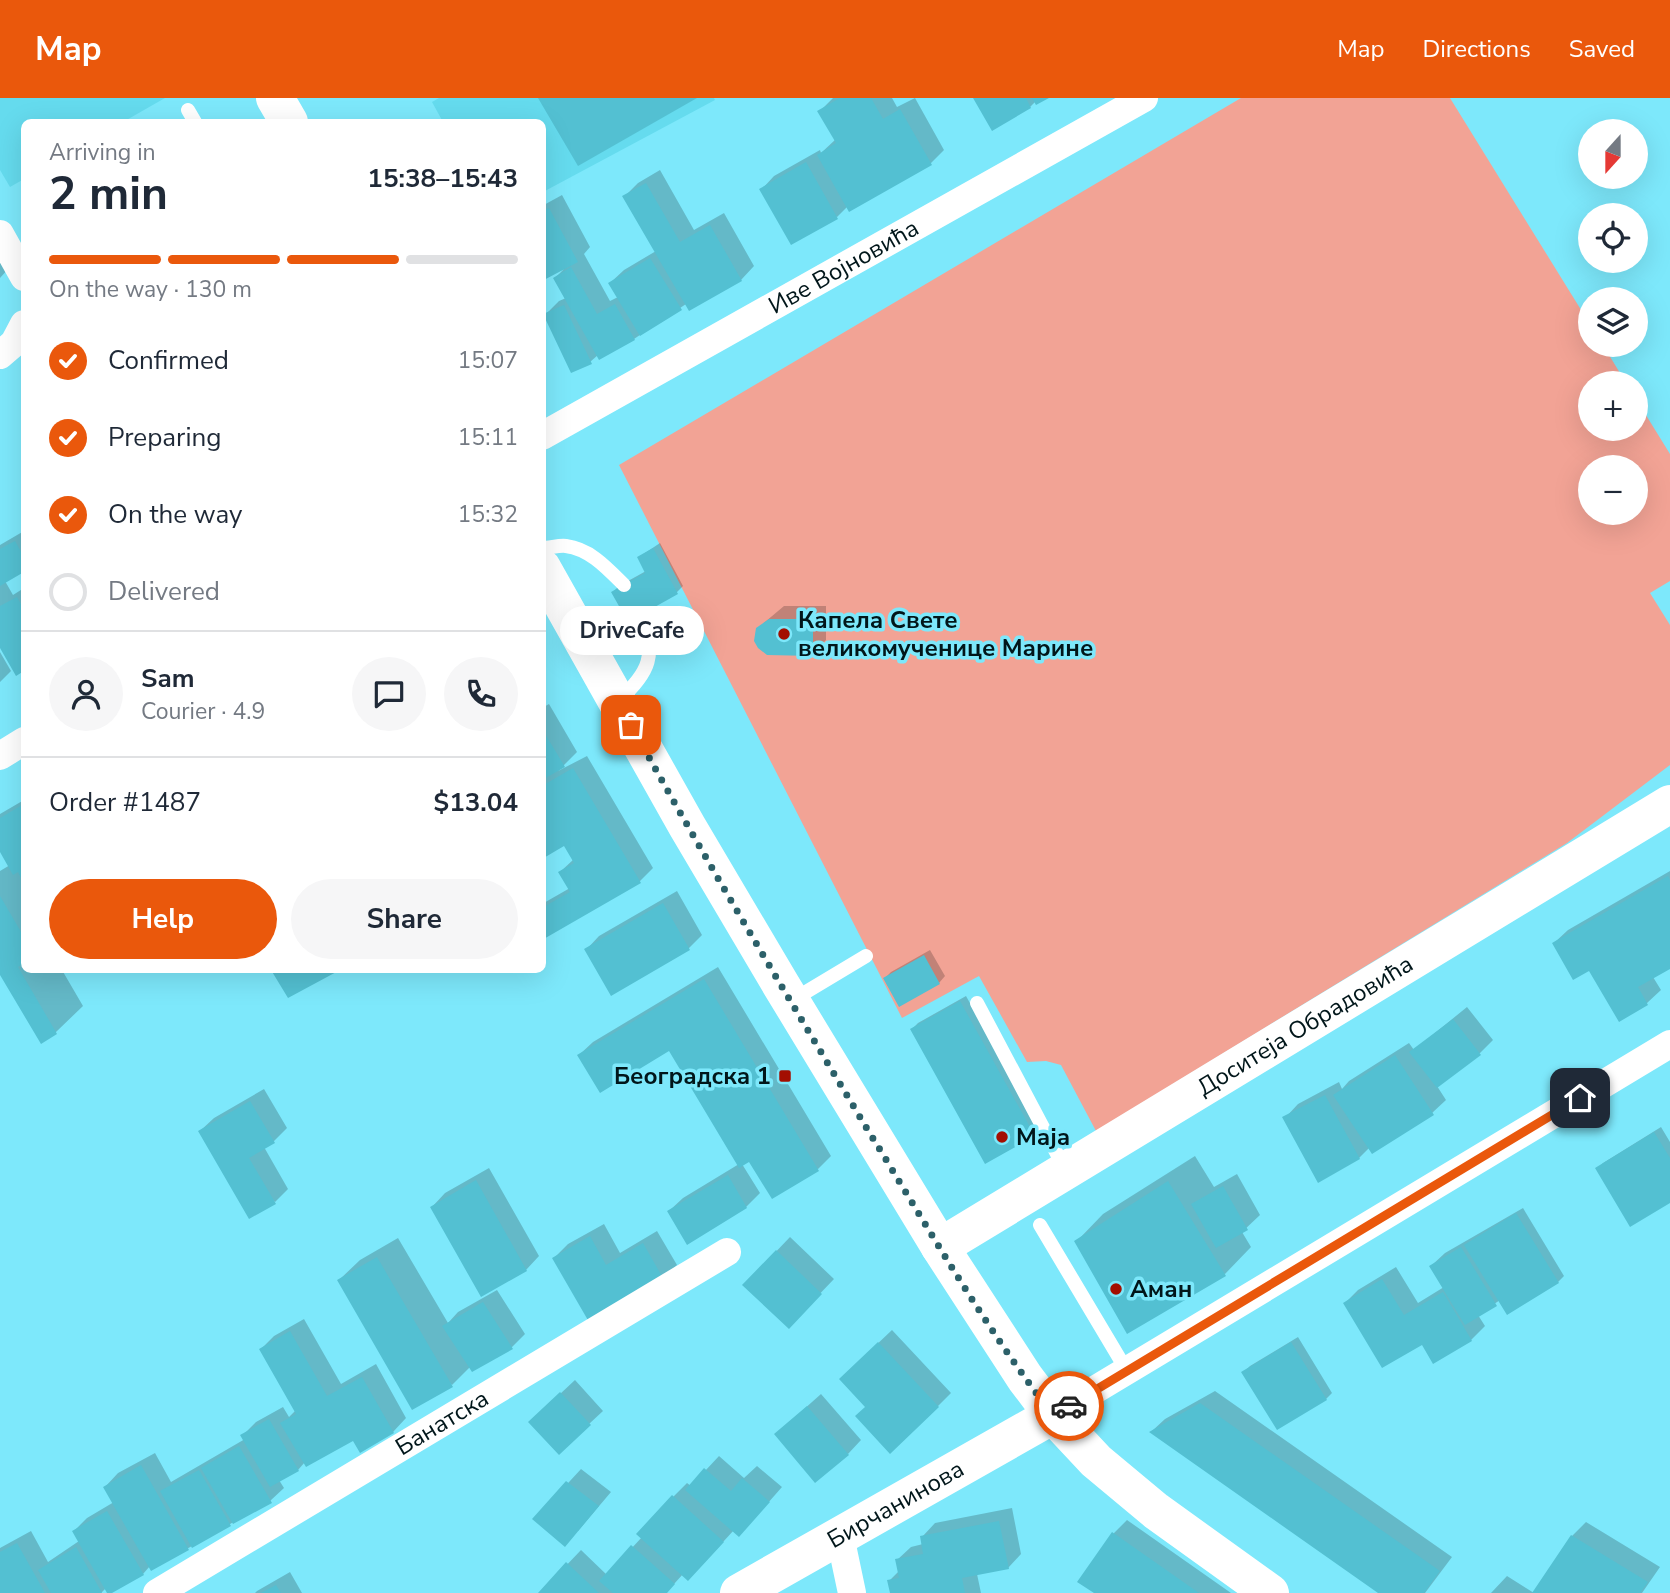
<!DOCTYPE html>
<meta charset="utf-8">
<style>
body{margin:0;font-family:"Nunito Sans",sans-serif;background:#f6f6f7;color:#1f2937;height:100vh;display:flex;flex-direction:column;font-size:26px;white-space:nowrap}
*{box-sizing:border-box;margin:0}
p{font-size:23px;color:#747a83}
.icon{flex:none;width:38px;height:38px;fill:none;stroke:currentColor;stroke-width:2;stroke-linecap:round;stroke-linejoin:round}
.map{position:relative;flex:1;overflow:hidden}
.panel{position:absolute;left:21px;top:21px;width:525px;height:854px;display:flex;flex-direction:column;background:#fff;border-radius:10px;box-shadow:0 7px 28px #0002}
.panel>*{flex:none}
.needle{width:46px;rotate:201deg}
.fabs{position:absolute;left:1578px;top:21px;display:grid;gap:14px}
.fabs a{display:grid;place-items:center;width:70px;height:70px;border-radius:50%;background:#fff;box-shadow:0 7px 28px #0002;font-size:35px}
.pin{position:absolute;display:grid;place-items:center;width:60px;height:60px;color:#fff;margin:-30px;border-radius:14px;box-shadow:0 4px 10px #0006}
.courier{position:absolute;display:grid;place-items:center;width:70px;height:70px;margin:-35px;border:5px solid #ea580c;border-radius:50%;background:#fff;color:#222;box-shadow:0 2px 9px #0007}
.bubble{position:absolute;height:49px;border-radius:24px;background:#fff;box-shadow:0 7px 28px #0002;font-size:23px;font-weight:700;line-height:49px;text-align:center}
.headline em{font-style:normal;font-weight:700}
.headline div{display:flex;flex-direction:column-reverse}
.headline{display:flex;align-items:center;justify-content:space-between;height:119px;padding:0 28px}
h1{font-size:46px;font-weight:700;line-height:52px}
.bar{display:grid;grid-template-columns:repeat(4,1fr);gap:10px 7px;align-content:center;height:84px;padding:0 28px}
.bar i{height:9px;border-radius:5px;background:#e0e1e3}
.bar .selected{background:#ea580c}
.bar p{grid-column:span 4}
.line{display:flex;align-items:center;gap:18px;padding:0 28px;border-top:2px solid #e0e1e3}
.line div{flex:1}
.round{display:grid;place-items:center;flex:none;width:74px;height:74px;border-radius:37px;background:#f6f6f7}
ol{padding:0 28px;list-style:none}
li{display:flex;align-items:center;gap:21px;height:77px}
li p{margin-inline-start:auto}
li .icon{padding:7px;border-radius:50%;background:#ea580c;color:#fff;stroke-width:4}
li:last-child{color:#747a83}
li i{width:38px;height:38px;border:4px solid #e0e1e3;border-radius:50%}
.primary-button{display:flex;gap:14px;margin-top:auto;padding:14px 28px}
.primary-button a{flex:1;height:80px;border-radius:42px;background:#ea580c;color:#fff;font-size:28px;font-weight:700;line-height:80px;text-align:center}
.primary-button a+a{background:#f6f6f7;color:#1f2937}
header{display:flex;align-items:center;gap:42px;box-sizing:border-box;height:98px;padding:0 35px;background:#ea580c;color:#fff}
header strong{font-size:33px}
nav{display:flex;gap:38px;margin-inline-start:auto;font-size:24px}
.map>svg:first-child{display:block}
.built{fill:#65dbee}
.green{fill:#f2a395;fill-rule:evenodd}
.shadow{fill:#0003}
.building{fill:#53c0d2}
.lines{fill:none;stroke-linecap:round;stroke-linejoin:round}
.lane{stroke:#fff;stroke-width:14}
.street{stroke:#fff;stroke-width:28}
.secondary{stroke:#fff;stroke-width:38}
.done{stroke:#2c6069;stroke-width:7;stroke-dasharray:0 12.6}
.route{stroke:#ea580c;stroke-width:9}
.poi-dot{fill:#a30e01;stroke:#7de8fb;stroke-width:2.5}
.labels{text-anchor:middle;stroke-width:7;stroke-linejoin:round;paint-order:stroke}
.street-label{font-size:24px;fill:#01161a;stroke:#7de8fb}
.poi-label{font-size:24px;font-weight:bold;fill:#01161a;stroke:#7de8fb;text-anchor:start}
</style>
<header>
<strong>Map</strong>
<nav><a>Map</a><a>Directions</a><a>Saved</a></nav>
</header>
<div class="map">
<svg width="1670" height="1495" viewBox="0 0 1670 1495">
<rect width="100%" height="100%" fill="#7de8fb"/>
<path class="built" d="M0,0H165L123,24H24V81L10,89L0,72Z
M439,0H714L715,2L543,94L542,24H443L432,4Z"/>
<path class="green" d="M1241,0H1450L1591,228V247H1603L1626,285H1591V331H1636V301L1670,356V483L1650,495L1670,527V667L1567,745L1096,1033L1061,967L1046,963L1027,964L979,878L902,920L619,367ZM1591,369H1636V415H1591Z"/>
<path class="shadow" d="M833,0H892L897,9L915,0L944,52L931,65L848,108L837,119L761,92L774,78L820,52L821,55L836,41L820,13Z
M975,0H1045L1036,3L1030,9Z
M660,72L694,132L724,115L754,168L741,182L686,206L634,241L598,257L590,264L545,217L559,203L566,200L555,180L564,171L542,181V108L562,97L590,149L584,156L610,203L618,199L610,185L624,172L656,153L625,98L638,85Z
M0,155L9,170L0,180Z
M24,433V472L5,483L13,497L24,490V571L17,576L0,547V447Z
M660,445L683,488L677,494L628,521L613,494L619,488L646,473L639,459Z
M784,508H826V542L812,556L758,530Z
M0,554L11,573L0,584Z
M549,606L577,654L558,673L587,658L653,770L640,783L542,840V806L570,790L560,774L574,761L565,746L542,759V610Z
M24,702V872H62L83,908L56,934L41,943L0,874V773L10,767L0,751V716Z
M1670,773V869L1653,879L1661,892L1647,905L1619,921L1589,870L1554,845L1568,832Z
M677,793L702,837L689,850L586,852L599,838Z
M930,852L945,878L939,885L885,880L891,874Z
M718,869L831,1058L818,1071L750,1061L742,1066L760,1095L746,1109L669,1113L683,1100L739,1066L670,951L579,957L593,944Z
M273,872H337L288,898Z
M966,898L1040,1031L1034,1037L912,931L918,925Z
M1467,909L1493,942L1480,955L1437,988L1446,1002L1432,1015L1370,1049L1359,1060L1285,1020L1298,1006L1339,984L1342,991L1349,983L1409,945L1414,952Z
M264,991L287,1030L273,1044L264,1049L288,1091L275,1104L200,1033L214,1020Z
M1661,1029L1670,1044V1103L1597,1071L1603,1065Z
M1195,1058L1214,1089L1237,1076L1260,1117L1242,1134L1251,1149L1225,1176L1077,1143L1103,1116Z
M489,1070L539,1158L526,1172L432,1109L445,1095Z
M1523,1110L1564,1178L1558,1184L1500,1202L1478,1217L1485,1228L1471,1242L1434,1264L1422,1244L1345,1205L1358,1192L1396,1169L1418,1205L1444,1189L1431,1168L1445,1155Z
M604,1126L620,1155L657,1133L677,1167L663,1180L554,1160L568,1146Z
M790,1139L834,1181L789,1228L745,1186Z
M398,1140L448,1225L458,1214L497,1192L525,1236L512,1249L473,1271L471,1268L452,1287L339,1182L360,1162Z
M304,1221L341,1286L376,1266L406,1320L393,1334L353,1341L305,1364L298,1372L279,1382L284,1390L270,1403L152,1471L150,1468L143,1476L109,1495L106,1490L101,1495H0V1450L31,1433L48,1464L79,1443L74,1433L87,1420L114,1404L105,1389L118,1375L155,1355L171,1384L245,1341L243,1337L256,1324L283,1309L289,1319L296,1312L261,1251L274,1238Z
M892,1232L951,1295L938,1308L867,1309L854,1268Z
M1298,1239L1332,1295L1326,1301L1244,1274L1250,1268Z
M575,1282L603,1313L589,1326L544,1311Z
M1215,1293L1452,1459L1425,1495H1381L1152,1333L1165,1321Z
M821,1296L861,1342L848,1356L776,1336Z
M719,1358L744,1380L757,1368L782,1389L752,1423L734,1432L702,1467L683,1476L666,1495H540L581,1452L607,1477L642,1439L639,1436L674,1398L687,1385L691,1388Z
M581,1371L611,1394L578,1433L535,1421Z
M1012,1410L1021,1456L1008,1470L977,1476L981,1495H892L889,1483L899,1473L897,1462L911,1449L923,1446L922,1439L935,1425Z
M1127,1422L1231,1495H1097L1114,1435Z
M1586,1424L1660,1469L1642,1495H1491L1507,1478L1534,1495L1572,1438Z
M290,1474L302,1495H255L257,1493Z"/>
<path class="building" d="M538,0H697L578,68Z
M840,0H871L883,21L900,11L932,67L849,114L817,57L836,45L817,13Z
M973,0H1026L1031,10L992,33Z
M1032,0H1049L1036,7Z
M806,64L838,121L791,147L759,91Z
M646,85L680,144L710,127L742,183L689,213L622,98Z
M549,110L578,164L542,183V113Z
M650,160L682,212L640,238L608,185Z
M571,169L597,216L615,206L635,242L599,262L553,180Z
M564,207L592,266L571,275L543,216Z
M15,443L24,459V474L0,488V451Z
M653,450L678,496L628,524L611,494L645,475L637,459Z
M17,499L24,512V573L16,578L0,550V508Z
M769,521H813V558L767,557L758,550L754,543L756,530Z
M542,631L565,669L542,682Z
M573,670L641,785L542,842V810L570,794L558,774L574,765L564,748L542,761V688Z
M24,706V786L18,774L13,777L0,754V720Z
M1668,778L1670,782V871L1638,889L1648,907L1619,924L1589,873L1573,882L1552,845Z
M0,798L24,839V865L18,869L57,936L41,946L0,877Z
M663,805L690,852L611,898L584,851Z
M924,857L940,886L899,909L883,880Z
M271,872H340L288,900Z
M704,881L819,1073L772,1101L749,1064L739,1070L669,953L600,995L577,957Z
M960,903L1035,1038L985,1066L910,931Z
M1453,921L1481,957L1437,990L1409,954Z
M1395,957L1434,1017L1372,1056L1333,997Z
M1325,997L1360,1061L1318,1085L1282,1019Z
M250,1003L275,1045L249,1060L276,1106L249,1121L198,1033Z
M1654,1034L1670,1060V1105L1630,1129L1595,1070Z
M728,1077L747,1110L687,1147L667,1113Z
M476,1082L527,1173L481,1199L430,1109Z
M1168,1083L1226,1178L1127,1236L1074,1143Z
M1223,1088L1248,1132L1216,1150L1191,1106Z
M1516,1115L1559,1185L1507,1217L1464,1147Z
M590,1138L606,1167L643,1145L664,1182L589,1224L552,1160Z
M1461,1149L1497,1208L1465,1227L1429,1168Z
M776,1152L822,1196L789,1231L742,1187Z
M377,1159L453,1289L412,1312L337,1182Z
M1382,1181L1404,1217L1443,1194L1472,1243L1433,1266L1422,1247L1382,1270L1343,1205Z
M483,1204L513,1251L472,1274L442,1228Z
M290,1233L327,1298L362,1279L394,1335L360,1355L353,1343L306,1369L280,1325L296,1316L259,1251Z
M878,1244L939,1309L890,1356L855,1318L865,1309L839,1281Z
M1291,1244L1327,1302L1277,1332L1241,1274Z
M560,1294L591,1327L559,1357L528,1324Z
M1200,1305L1440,1473L1424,1495H1378L1149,1334Z
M807,1308L849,1357L815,1385L774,1336Z
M269,1321L299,1373L270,1389L240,1337Z
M239,1348L272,1405L233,1426L201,1370Z
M141,1367L189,1452L151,1473L103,1389Z
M704,1370L731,1393L742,1380L770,1404L739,1439L685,1392Z
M199,1372L231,1428L192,1450L160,1393Z
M566,1383L599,1408L565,1449L532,1421Z
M672,1397L724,1444L688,1483L636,1436Z
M107,1413L144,1477L112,1495H107L72,1433Z
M999,1423L1009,1471L962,1480L965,1495H890L887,1482L899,1480L895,1461L923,1456L920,1438Z
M1112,1434L1199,1495H1094L1077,1484Z
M1571,1437L1648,1484L1640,1495H1532Z
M17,1445L45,1495H0V1454Z
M631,1447L675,1486L667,1495H613L599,1483Z
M76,1449L102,1495H51L38,1472Z
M566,1464L599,1495H538Z
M276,1487L281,1495H261Z"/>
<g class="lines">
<path class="lane" d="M188,12L195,24
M542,450C550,450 559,447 566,448C590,451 607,470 624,487
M619,602C649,575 658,556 640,517
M791,903L866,858
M977,905L1065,1071
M1040,1127L1127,1273"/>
<g class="street">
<path d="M0,136L24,179"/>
<path d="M0,257L14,245L24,226"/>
<path id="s1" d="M542,338L1144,0"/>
<path d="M0,658L24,643"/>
<path d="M1053,1317L1670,946"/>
<path d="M840,1438L852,1495"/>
<path id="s2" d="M157,1495L727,1154"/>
</g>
<g class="secondary">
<path d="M275,0L289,24"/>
<path d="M542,470L687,728L781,887L940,1149L1025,1280L1053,1317L1096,1363L1156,1413L1270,1495"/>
<path id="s3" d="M940,1149L1670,706"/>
<path id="s4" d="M739,1495L1053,1317"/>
</g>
</g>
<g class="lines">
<path class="done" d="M631,627C706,763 786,896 866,1029C926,1126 983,1227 1053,1317L1069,1308"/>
<path class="route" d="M1069,1308L1580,1000"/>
</g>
<g class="poi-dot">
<circle cx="784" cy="536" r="7"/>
<rect x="778" y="971" width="14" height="14" rx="3.5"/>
<circle cx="1002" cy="1039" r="7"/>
<circle cx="1116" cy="1191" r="7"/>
</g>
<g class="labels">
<g class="street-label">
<text dy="8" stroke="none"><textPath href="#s1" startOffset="346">Иве Војновића</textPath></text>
<text dy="8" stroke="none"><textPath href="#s3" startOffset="427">Доситеја Обрадовића</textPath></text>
<text dy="8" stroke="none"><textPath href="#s2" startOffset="332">Банатска</textPath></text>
<text dy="8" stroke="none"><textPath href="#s4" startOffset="180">Бирчанинова</textPath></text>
</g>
<g class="poi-label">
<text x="798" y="530">Капела Свете<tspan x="798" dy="28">великомученице Марине</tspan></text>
<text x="771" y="986" text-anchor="end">Београдска 1</text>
<text x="1016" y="1047">Маја</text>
<text x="1130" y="1199">Аман</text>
</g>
</g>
</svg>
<div class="fabs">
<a><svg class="needle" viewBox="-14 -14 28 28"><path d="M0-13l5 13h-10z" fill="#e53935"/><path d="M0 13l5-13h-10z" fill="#747a83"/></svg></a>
<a><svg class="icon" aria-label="locate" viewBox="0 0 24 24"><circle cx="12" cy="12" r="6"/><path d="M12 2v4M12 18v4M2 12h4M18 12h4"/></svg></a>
<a><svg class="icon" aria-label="layers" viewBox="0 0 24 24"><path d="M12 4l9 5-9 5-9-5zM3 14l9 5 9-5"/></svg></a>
<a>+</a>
<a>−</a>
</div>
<div class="pin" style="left:631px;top:627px;background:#ea580c"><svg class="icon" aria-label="bag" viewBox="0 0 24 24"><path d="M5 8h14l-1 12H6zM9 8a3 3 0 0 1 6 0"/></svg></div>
<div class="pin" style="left:1580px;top:1000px;background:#1f2937"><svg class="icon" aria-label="home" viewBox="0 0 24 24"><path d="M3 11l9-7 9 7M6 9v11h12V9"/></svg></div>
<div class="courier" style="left:1069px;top:1308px"><svg class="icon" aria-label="car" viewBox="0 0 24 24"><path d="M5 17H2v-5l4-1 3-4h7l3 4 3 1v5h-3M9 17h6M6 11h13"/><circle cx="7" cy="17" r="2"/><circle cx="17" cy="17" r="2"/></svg></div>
<div class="bubble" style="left:560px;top:508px;width:144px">DriveCafe</div>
<section class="panel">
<div class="headline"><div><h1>2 min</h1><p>Arriving in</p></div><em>15:38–15:43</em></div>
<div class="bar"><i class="selected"></i><i class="selected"></i><i class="selected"></i><i></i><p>On the way · 130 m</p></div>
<ol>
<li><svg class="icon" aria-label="check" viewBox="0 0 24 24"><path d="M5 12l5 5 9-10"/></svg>Confirmed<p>15:07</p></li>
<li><svg class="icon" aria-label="check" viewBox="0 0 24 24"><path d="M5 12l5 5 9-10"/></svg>Preparing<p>15:11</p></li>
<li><svg class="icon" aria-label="check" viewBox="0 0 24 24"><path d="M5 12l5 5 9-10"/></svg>On the way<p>15:32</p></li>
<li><i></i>Delivered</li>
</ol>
<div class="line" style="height:126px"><a class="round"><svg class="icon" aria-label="person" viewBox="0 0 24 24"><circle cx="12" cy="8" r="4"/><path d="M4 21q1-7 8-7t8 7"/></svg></a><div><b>Sam</b><p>Courier · 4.9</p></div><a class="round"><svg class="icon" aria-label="chat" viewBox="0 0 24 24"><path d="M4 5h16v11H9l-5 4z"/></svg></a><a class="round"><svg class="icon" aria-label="phone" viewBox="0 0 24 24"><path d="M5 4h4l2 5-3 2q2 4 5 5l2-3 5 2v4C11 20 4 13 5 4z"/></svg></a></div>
<div class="line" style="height:91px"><div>Order #1487</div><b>$13.04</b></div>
<div class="primary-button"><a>Help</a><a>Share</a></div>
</section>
</div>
